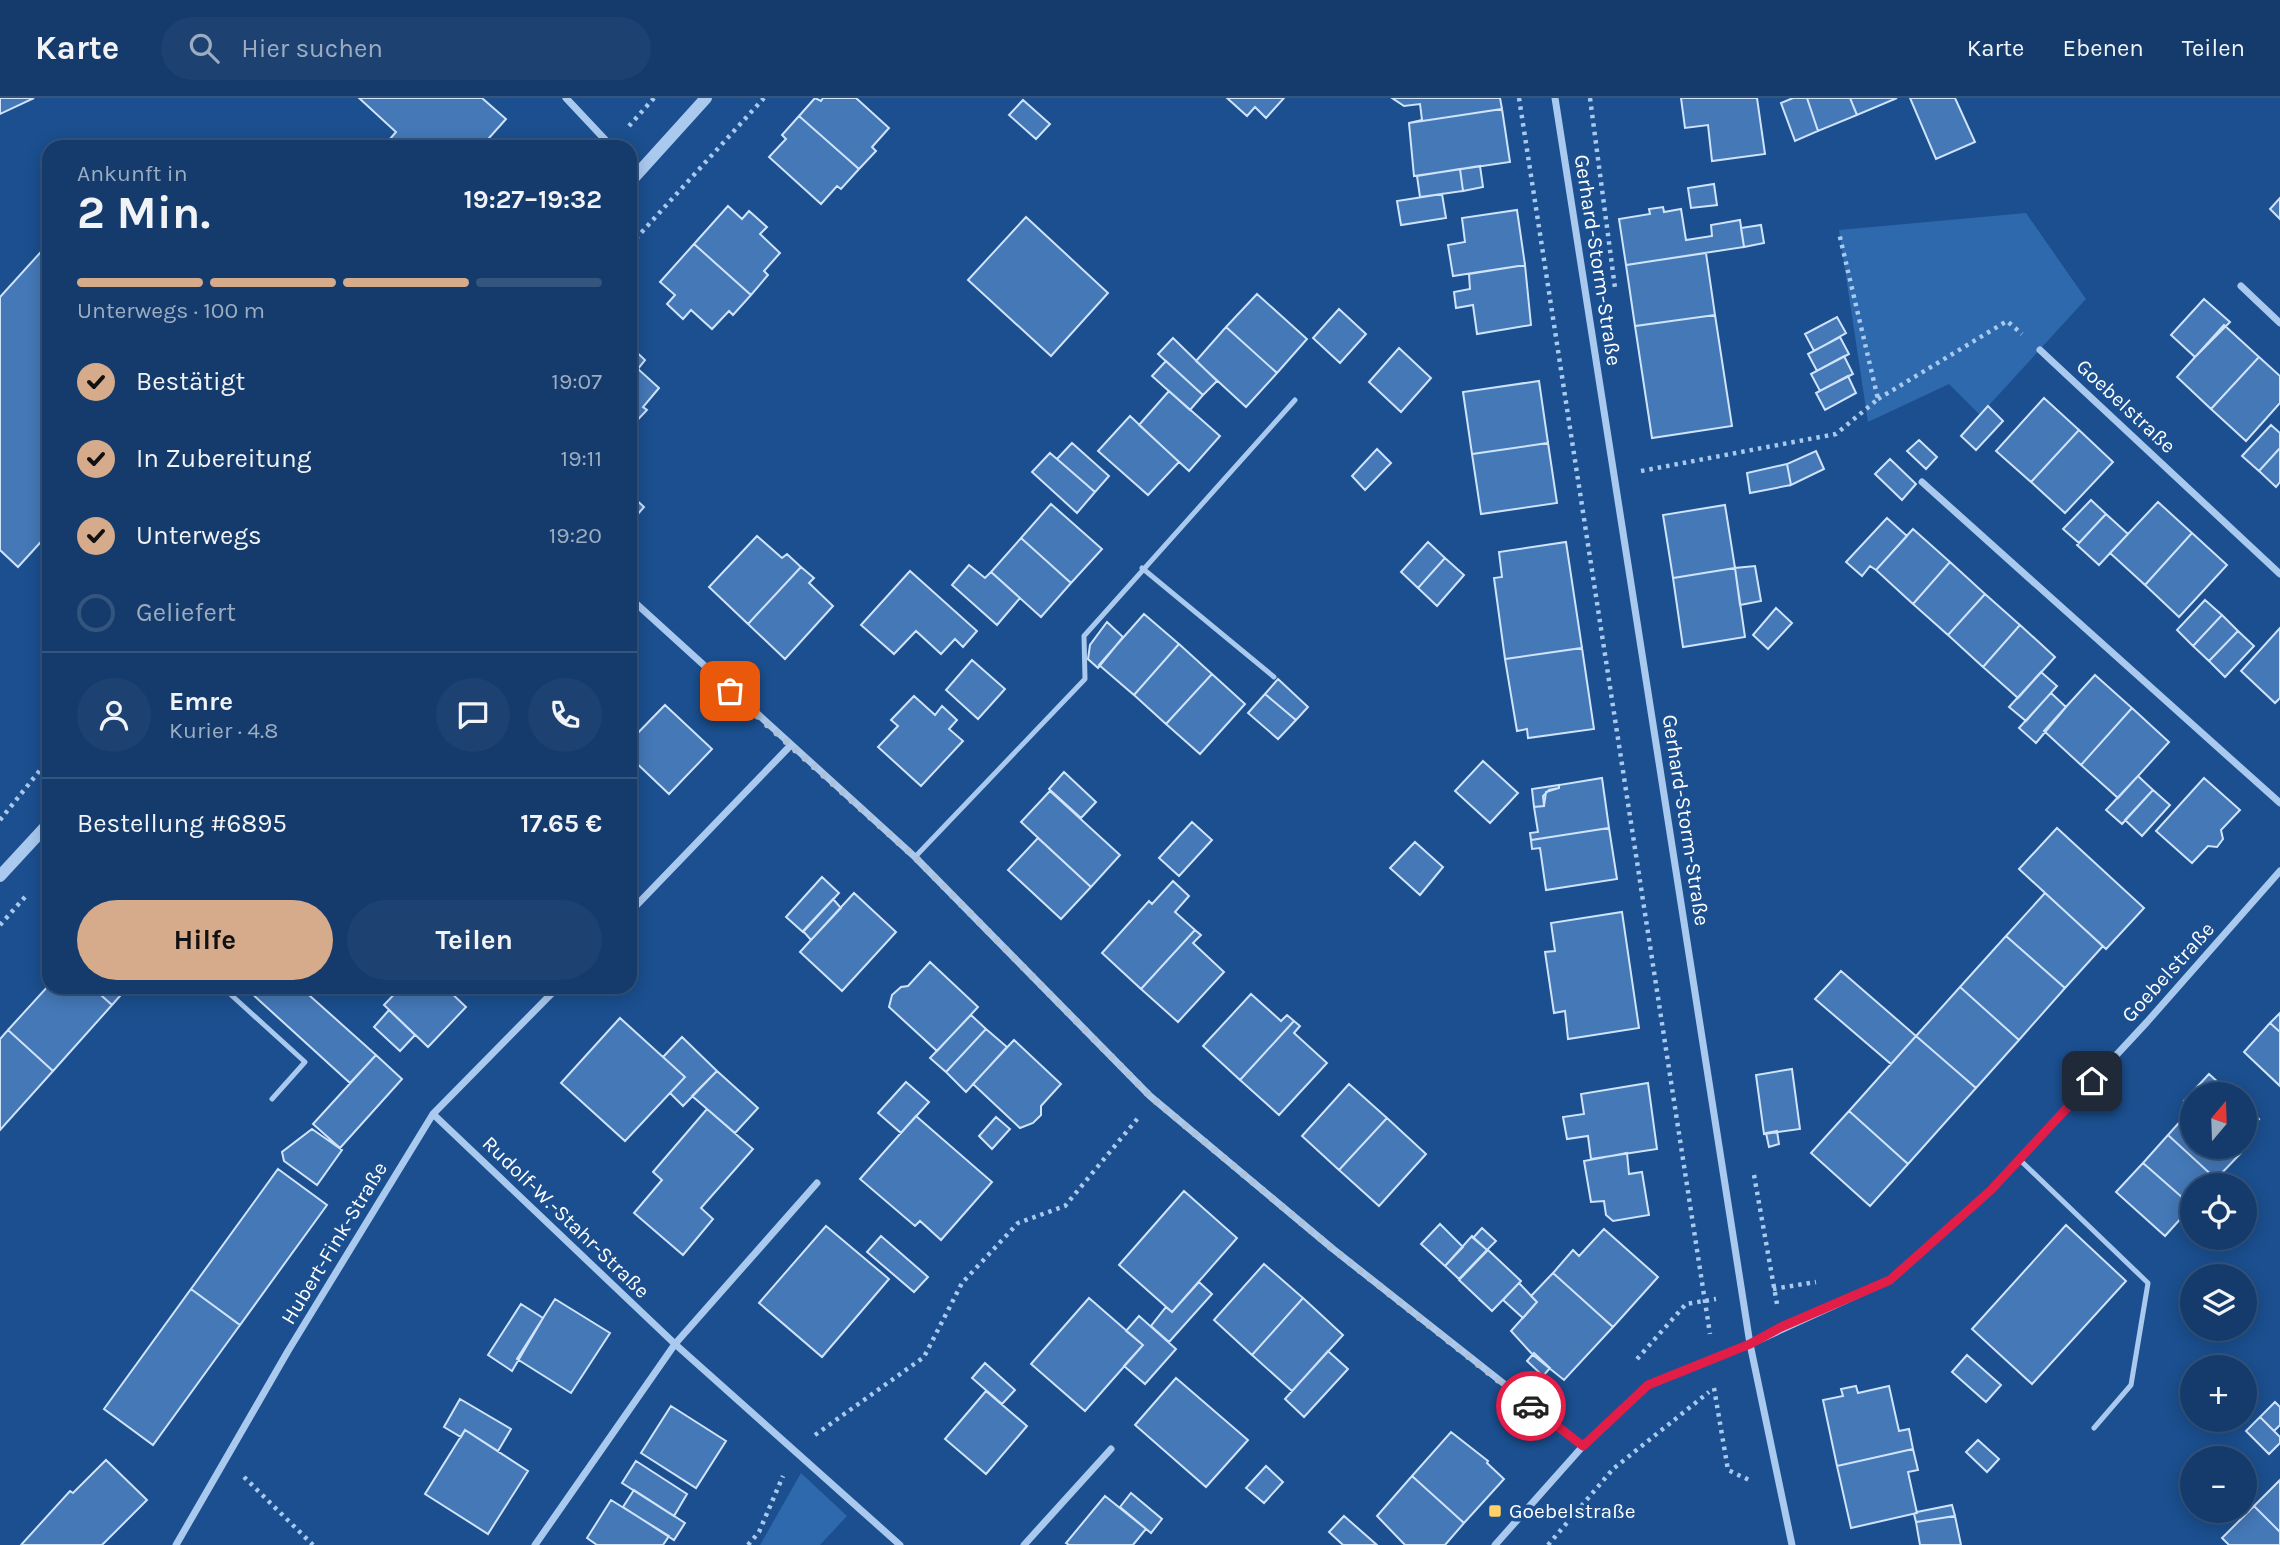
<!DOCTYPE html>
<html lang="de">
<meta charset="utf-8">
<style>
body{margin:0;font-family:Karla,sans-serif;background:#1d4271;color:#f1f3f6;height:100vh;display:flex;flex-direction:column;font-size:26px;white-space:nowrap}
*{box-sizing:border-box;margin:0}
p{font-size:23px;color:#9dadc1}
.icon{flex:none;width:38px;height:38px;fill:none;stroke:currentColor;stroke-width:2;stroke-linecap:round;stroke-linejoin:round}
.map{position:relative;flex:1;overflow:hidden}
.panel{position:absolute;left:42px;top:42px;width:595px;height:854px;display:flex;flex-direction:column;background:#143b6b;border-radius:21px;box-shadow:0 4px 18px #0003,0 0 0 2px #33557e}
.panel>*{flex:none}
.needle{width:46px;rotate:19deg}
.buttons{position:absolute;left:2180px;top:984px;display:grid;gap:14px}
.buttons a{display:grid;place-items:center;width:77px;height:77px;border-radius:50%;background:#143b6b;box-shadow:0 4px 18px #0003,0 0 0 2px #33557e;font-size:35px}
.pin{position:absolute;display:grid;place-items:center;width:60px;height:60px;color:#fff;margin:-30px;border-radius:14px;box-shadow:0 4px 10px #0006}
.courier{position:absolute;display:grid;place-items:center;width:70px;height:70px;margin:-35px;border:5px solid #e11d48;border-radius:50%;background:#fff;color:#222;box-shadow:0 2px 9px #0007}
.headline em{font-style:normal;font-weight:700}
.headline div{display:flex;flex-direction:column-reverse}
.headline{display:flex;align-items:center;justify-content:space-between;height:119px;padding:0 35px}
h1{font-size:46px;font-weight:700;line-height:52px}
.bar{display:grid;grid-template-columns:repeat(4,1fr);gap:10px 7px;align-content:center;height:84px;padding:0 35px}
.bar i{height:9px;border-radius:5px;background:#33557e}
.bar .selected{background:#d6ab8b}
.bar p{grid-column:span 4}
.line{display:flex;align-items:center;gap:18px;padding:0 35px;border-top:2px solid #33557e}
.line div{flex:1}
.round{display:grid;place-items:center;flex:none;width:74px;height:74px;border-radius:37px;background:#1d4271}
ol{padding:0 35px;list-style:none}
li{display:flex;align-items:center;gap:21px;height:77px}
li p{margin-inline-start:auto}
li .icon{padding:7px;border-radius:50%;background:#d6ab8b;color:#111;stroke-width:4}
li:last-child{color:#9dadc1}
li i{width:38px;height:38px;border:4px solid #33557e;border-radius:50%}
.primary-button{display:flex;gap:14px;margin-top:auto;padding:14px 35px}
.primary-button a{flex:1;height:80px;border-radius:42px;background:#d6ab8b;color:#111;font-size:28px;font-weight:700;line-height:80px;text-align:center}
.primary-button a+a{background:#1d4271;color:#f1f3f6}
header{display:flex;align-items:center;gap:42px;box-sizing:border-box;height:98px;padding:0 35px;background:#143b6b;border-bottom:2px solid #33557e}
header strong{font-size:33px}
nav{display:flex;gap:38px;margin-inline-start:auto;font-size:24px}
.search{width:490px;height:63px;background:#1d4271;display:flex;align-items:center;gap:18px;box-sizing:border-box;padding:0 24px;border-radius:38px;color:#9dadc1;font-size:26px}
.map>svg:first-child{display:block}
.green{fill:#2e69ad}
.building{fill:#4478b7;stroke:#cfe3fa;stroke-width:2}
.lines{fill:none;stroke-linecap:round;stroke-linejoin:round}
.path{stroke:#a9c9ee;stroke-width:4.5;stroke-dasharray:3.5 5;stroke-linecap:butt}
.service{stroke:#a9c9ee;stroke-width:5}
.minor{stroke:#a9c9ee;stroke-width:7}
.tertiary{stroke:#a9c9ee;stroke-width:12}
.done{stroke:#afc1d8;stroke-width:7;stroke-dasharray:0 12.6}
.route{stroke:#e11d48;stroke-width:9}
.poi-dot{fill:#ffd166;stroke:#1b4f8f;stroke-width:2.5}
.labels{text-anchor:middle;stroke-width:7;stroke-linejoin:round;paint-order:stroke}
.street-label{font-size:21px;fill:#fff;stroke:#1b4f8f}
.poi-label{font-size:21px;fill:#fff;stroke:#1b4f8f;text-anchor:start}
</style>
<header>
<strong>Karte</strong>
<div class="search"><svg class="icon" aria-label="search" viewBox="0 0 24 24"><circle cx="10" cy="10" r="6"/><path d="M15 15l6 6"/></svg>Hier suchen</div>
<nav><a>Karte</a><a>Ebenen</a><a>Teilen</a></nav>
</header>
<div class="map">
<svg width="2280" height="1447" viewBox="0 0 2280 1447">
<rect width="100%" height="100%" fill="#1b4f8f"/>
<path class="green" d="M2026,115L2086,201L1980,317L1949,286L1868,324L1839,132Z
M801,1375L847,1418L820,1447H760Z"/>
<path class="building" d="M0,0H34L0,16Z
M359,0H482L506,21L481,49H383L396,34Z
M815,0L821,3L823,0H856L889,30L872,49L876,53L859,71L799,18Z
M1227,0H1284L1266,20L1255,9L1247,18Z
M1392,0H1500L1502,11L1409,25L1422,22L1420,6L1404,8Z
M1681,0H1757L1765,56L1712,63L1708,27L1685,30Z
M1793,0H1807L1818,33L1795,43L1781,5Z
M1807,0H1850L1857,17L1818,33Z
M1850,0H1897L1857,17Z
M1910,0H1955L1975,44L1936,61Z
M1023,2L1050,26L1036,41L1009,17Z
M1502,11L1510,64L1414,78L1409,25Z
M799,18L859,71L841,91L837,88L821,106L769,59L786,41L782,37Z
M1480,68L1483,89L1463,93L1460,71Z
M1460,71L1463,93L1420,99L1417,78Z
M1714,86L1717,107L1691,110L1688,90Z
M1442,96L1446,120L1401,127L1397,103Z
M2280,100V121L2270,111Z
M728,108L742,121L749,113L767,129L760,136L780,155L764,173L768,177L751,197L694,146Z
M1663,109L1664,114L1681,111L1686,142L1712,138L1711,127L1740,122L1744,149L1626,167L1619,121L1650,116L1649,111Z
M1517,112L1525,167L1453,178L1448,147L1465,144L1462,120Z
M1026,119L1108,195L1051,258L968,182Z
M1761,127L1764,145L1744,149L1741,130Z
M49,145V435L18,469L0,452V199Z
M694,146L751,197L733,217L729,213L712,231L691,212L683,221L667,206L675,197L660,184Z
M1706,155L1715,217L1635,228L1626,167Z
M1525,167L1531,227L1477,236L1473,207L1456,210L1454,194L1470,191L1469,176Z
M1257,196L1307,241L1277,275L1226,229Z
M2204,201L2230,224L2195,259L2171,237Z
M1339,211L1366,236L1340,265L1313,240Z
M1715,217L1732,328L1652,340L1635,228Z
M1837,219L1846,235L1814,253L1805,236Z
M2224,227L2259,259L2211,311L2177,279Z
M1226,229L1277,275L1246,309L1196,263Z
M1840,239L1849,256L1817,273L1808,256Z
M1173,240L1217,283L1203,297L1158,256Z
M630,248L645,262L638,271L659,290L643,309L647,312L630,330Z
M1399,250L1431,280L1401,314L1369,284Z
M1844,258L1853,276L1820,293L1811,276Z
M2259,259L2280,278V305L2246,343L2211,311Z
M1166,263L1203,297L1190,312L1152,278Z
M1848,278L1856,295L1825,312L1816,295Z
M1539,283L1548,345L1472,356L1463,294Z
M1169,293L1220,338L1189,373L1139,327Z
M2044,300L2079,332L2031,384L1996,353Z
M1988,308L2003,323L1976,352L1961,338Z
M1130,318L1179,364L1148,397L1098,353Z
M2271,327L2280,335V350L2259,373L2242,358Z
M2079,332L2113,364L2065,415L2031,384Z
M1919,342L1937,359L1926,371L1907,353Z
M1072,345L1109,378L1095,394L1057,361Z
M1548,345L1557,405L1481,416L1472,356Z
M2280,350V384L2276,389L2259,373Z
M1377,351L1391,365L1365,392L1352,378Z
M1816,353L1824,371L1791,387L1787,366Z
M1050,355L1095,394L1077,415L1032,374Z
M1890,361L1916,386L1902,402L1875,376Z
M1787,366L1791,387L1750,395L1747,375Z
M630,396L644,409L630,425Z
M2091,402L2106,416L2079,445L2063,431Z
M2158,404L2192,435L2145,487L2110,455Z
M1051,406L1102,451L1071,485L1021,440Z
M1725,407L1735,470L1673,480L1663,417Z
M2106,416L2128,436L2099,467L2077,447Z
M1887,420L1907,438L1876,472L1870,468L1862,478L1846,464Z
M1913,431L1950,464L1913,506L1876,472Z
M2192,435L2227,467L2179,519L2145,487Z
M757,438L782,460L787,456L801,469L748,526L709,489Z
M1021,440L1071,485L1041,519L991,474Z
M1428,444L1445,460L1418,490L1401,474Z
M1566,444L1582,550L1505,561L1494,480L1502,479L1499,454Z
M1445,460L1464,477L1437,508L1418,490Z
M1950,464L1985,496L1948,537L1913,506Z
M969,467L985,480L991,474L1020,500L997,527L952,487Z
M1755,468L1761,503L1740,507L1735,470Z
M801,469L814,480L809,485L833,508L785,561L748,526Z
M1735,470L1745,539L1683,549L1673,480Z
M910,473L977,533L963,549L955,541L941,556L916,533L894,556L861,527Z
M1985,496L2020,527L1983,569L1948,537Z
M2205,502L2222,517L2193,548L2177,532Z
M1776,510L1792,525L1768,551L1753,537Z
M1144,516L1179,546L1134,597L1099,567Z
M2222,517L2238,533L2209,563L2193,548Z
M1107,524L1123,539L1098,570L1088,561L1090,547Z
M2020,527L2055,559L2018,600L1983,569Z
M2280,530V600L2275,605L2241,573Z
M2238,533L2254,548L2225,579L2209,563Z
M1179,546L1212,576L1166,626L1134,597Z
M1582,550L1594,631L1528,640L1527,631L1517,633L1505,561Z
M972,562L1005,591L978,621L946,592Z
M2041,574L2057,588L2026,623L2009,609Z
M1212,576L1245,606L1200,656L1166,626Z
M2095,577L2132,610L2081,667L2044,633Z
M1278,581L1308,609L1296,622L1265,596Z
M2051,595L2066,609L2036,645L2019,630Z
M1265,596L1296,622L1278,641L1248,615Z
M914,598L935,617L942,608L957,622L949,631L963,643L921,688L878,649L898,628L891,622Z
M665,607L712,651L669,696L630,659V643Z
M2132,610L2169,644L2118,700L2081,667Z
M1483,663L1518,695L1490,725L1455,693Z
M1064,674L1096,704L1081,720L1049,691Z
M2138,678L2153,692L2122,726L2106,712Z
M1602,680L1609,730L1531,742L1530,735L1538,734L1534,709L1544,708L1546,694L1559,690V687Z
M2204,680L2240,712L2221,732L2223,741L2217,749L2208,748L2192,765L2156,733Z
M1559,687V690L1549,692L1543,698L1544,708L1534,709L1532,691Z
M2153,692L2170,707L2142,738L2125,722Z
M1050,693L1120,757L1091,789L1021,724Z
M1192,724L1212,742L1179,778L1159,760Z
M1609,730L1617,781L1546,792L1540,750L1532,751L1531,742Z
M2057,730L2144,810L2106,851L2019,771Z
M1038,740L1091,789L1061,821L1008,772Z
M1415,744L1443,769L1420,797L1390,770Z
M822,779L839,795L803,834L786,819Z
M1173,783L1189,798L1175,814L1195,832L1141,891L1102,855L1149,803L1152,806Z
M854,795L896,834L842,893L800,854Z
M2045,795L2103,848L2065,890L2006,838Z
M833,801L841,810L811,842L803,833Z
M1622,814L1639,930L1568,941L1565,913L1554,915L1545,854L1555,853L1551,825Z
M1195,832L1201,837L1193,845L1224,874L1178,924L1141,891Z
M2006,838L2065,890L2019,942L1960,889Z
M930,864L978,909L937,953L889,909L892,897L901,889L908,888Z
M1841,873L1916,938L1891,966L1815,901Z
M49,887L92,889L112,907L53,973L8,932Z
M92,889H128L112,907Z
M254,889H300L376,957L350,985L250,894Z
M401,889H445L466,909L428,949L384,907Z
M1960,889L2019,942L1976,990L1916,938Z
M1251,896L1281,923L1287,917L1294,923L1240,982L1203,948Z
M389,912L415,937L400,953L374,929Z
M2280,915V934L2270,925Z
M971,917L986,931L946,974L930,960Z
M620,920L685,979L625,1043L561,985Z
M1294,923L1300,928L1294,935L1327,965L1279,1017L1240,982Z
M2270,925L2280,934V988L2244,954Z
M986,931L1007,949L966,994L946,974Z
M8,932L53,973L0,1032V941Z
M1916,938L1976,990L1908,1066L1849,1013Z
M682,939L717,973L683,1008L670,995L685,979L663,959Z
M1014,942L1061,986L1041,1008V1017L1033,1025L1020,1030L973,986Z
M376,957L402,981L340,1050L313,1026Z
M1792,971L1800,1031L1764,1036L1756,977Z
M717,973L758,1010L735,1035L692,998Z
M2209,976L2231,996H2193V1011L2184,1003Z
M906,984L929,1004L901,1035L878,1015Z
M1648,985L1657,1051L1591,1061L1588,1038L1567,1041L1563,1019L1584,1016L1581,996Z
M1349,986L1387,1020L1339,1072L1302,1038Z
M2245,1009L2259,1021L2245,1036Z
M2192,1010L2193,1048H2234L2241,1055L2216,1081L2168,1037Z
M707,1011L753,1051L701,1110L713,1121L683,1157L634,1115L662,1082L653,1074Z
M1849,1013L1908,1066L1870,1108L1811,1055Z
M916,1018L992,1084L941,1142L920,1123L915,1128L860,1081Z
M996,1019L1010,1031L992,1051L979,1038Z
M1387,1020L1426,1056L1379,1108L1339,1072Z
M312,1031L342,1052L317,1087L284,1063L282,1054Z
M1777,1033L1779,1046L1769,1049L1766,1035Z
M2168,1037L2216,1081L2211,1087H2193L2192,1108L2143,1065Z
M1627,1055L1629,1076L1642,1074L1649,1117L1613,1123L1606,1117L1604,1103L1591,1104L1584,1063Z
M2143,1065L2192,1108L2165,1138L2116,1094Z
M278,1071L327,1107L240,1227L191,1191Z
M1184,1093L1237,1140L1172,1214L1119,1167Z
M1440,1126L1463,1149L1445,1168L1421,1146Z
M2066,1127L2126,1183L2032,1286L1972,1231Z
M826,1128L889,1181L822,1259L759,1205Z
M1482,1130L1496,1143L1487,1152L1473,1140Z
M1604,1131L1658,1179L1613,1229L1553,1175L1573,1152L1579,1158Z
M881,1138L928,1179L914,1194L867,1154Z
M1472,1138L1487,1152L1459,1181L1445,1168Z
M1488,1152L1521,1183L1492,1213L1459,1182Z
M1264,1166L1303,1200L1252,1257L1214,1222Z
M1553,1175L1613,1229L1564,1282L1533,1257L1511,1233L1537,1204L1531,1198Z
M1199,1184L1212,1196L1169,1244L1151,1228L1166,1209L1172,1214Z
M1519,1185L1537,1204L1523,1220L1503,1202Z
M191,1191L240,1227L153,1347L104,1311Z
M1089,1200L1143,1247L1085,1313L1031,1266Z
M1303,1200L1343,1237L1292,1293L1252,1257Z
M555,1201L610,1235L571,1295L517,1261Z
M521,1206L543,1220L512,1273L488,1257Z
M1139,1218L1176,1251L1145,1286L1124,1268L1143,1247L1126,1233Z
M1328,1253L1348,1271L1304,1319L1285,1301Z
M1534,1255L1550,1270L1543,1278L1527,1263Z
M1967,1257L2001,1287L1986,1304L1952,1274Z
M985,1265L1015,1292L1002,1306L972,1280Z
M1176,1280L1248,1342L1206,1389L1135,1327Z
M1856,1288L1858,1295L1889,1288L1899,1333L1909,1331L1913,1351L1837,1368L1823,1302L1843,1298L1841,1291Z
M986,1293L1027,1328L986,1376L945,1341Z
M460,1301L511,1331L498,1353L465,1332L461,1339L444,1329Z
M2275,1304L2280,1309V1327L2274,1333L2260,1319Z
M671,1308L726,1343L696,1390L641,1355Z
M2260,1319L2280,1339V1345L2269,1356L2246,1333Z
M465,1332L528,1373L488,1436L425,1396Z
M1451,1334L1488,1363L1487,1365L1504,1381L1464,1425L1412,1378Z
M1978,1342L1999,1361L1987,1374L1966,1354Z
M1913,1351L1918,1372L1908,1374L1917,1415L1851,1430L1837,1368Z
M106,1362L147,1402L102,1447H21L70,1393L73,1395Z
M636,1363L687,1396L674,1418L622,1385Z
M1266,1368L1283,1384L1264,1405L1246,1390Z
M1412,1378L1464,1425L1445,1447H1405L1377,1418Z
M2280,1382V1434L2254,1408Z
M634,1392L685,1425L674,1442L623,1409Z
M1131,1395L1162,1421L1151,1435L1120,1409Z
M1105,1398L1146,1431L1133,1447H1069L1066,1445Z
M611,1402L669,1438L663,1447H597L587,1440Z
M1952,1407L1955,1418L1916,1424L1914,1416L1917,1414Z
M2254,1408L2280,1434V1447H2229L2222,1440Z
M1344,1418L1377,1447H1343L1329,1434Z
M1955,1418L1961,1447H1920L1916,1424Z"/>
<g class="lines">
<path class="path" d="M1519,0L1710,1236
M1590,0L1615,190
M629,28L654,0
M630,147L764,0
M1878,301L2007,223L2022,236
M1641,373L1836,336L1878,301L1839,135
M0,722L49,661
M0,827L25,799
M1754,1077L1777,1206
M1773,1191L1816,1184
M1637,1261L1686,1206L1716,1201
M1714,1290L1728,1372L1749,1382
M815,1337L924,1259L962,1185L1018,1125L1065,1108L1138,1020
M244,1379L313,1447
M748,1447L759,1434L783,1378
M1548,1447L1613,1371L1709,1294"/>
<path class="service" d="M1142,470L1274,579
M915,759L1085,581L1084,538L1295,302
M228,889L229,895L305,964L272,1001
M2020,1062L2148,1185L2131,1287L2094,1330"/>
<path class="minor" d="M566,0L612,49
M1555,0L1750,1246L1792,1447
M630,64L640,73
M2241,188L2280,225
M2040,252L2280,476
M1922,384L2280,705
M630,500L915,759L1150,998L1333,1151L1583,1348
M630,814L790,648
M433,1016L675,1246L900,1447
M176,1447L288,1253L433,1016L558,889
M535,1447L675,1246L817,1085
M1024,1447L1111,1351
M1495,1447L1583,1348L1648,1287L1750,1246L1890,1182L1991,1092L2147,924L2280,773"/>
<path class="tertiary" d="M630,84L706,0
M0,778L49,725"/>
</g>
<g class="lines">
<path class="done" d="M730,593L915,759L1150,998L1333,1151L1531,1308"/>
<path class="route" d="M1531,1308L1583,1348L1648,1287L1750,1246L1781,1229L1890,1182L1991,1092L2092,983"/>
</g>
<rect class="poi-dot" x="1488" y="1406" width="14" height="14" rx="3.5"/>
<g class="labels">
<g class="street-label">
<text transform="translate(1598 162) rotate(81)" y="7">Gerhard-Storm-Straße</text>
<text transform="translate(2126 308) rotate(43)" y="7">Goebelstraße</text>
<text transform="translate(1686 722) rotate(81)" y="7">Gerhard-Storm-Straße</text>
<text transform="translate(2168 874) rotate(-48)" y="7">Goebelstraße</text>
<text transform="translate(566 1119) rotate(44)" y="7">Rudolf-W.-Stahr-Straße</text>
<text transform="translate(334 1145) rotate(-59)" y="7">Hubert-Fink-Straße</text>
</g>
<g class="poi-label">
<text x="1509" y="1420">Goebelstraße</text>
</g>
</g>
</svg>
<div class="buttons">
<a><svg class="needle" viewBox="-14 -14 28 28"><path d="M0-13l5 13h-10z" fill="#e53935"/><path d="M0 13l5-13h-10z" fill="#9dadc1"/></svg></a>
<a><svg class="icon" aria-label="locate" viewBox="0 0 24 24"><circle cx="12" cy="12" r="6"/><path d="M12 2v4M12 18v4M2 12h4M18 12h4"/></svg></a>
<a><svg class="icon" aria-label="layers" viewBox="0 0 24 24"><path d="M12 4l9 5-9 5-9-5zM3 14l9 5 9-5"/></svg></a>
<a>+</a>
<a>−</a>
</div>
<div class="pin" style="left:730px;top:593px;background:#ea580c"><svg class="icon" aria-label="bag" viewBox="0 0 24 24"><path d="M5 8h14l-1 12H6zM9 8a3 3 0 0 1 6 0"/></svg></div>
<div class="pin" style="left:2092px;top:983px;background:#1f2937"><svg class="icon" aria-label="home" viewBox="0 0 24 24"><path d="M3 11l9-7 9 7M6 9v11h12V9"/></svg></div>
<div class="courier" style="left:1531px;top:1308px"><svg class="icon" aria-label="car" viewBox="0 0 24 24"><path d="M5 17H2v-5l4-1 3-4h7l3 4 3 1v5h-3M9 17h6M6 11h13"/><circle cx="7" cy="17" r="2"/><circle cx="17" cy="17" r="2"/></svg></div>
<section class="panel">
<div class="headline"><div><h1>2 Min.</h1><p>Ankunft in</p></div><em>19:27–19:32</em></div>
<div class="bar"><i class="selected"></i><i class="selected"></i><i class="selected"></i><i></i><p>Unterwegs · 100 m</p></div>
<ol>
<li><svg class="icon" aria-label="check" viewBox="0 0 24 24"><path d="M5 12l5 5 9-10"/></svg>Bestätigt<p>19:07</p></li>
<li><svg class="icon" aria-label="check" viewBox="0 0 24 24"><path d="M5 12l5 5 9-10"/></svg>In Zubereitung<p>19:11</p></li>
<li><svg class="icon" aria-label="check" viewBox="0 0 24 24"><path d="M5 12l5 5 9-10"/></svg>Unterwegs<p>19:20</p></li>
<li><i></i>Geliefert</li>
</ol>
<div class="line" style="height:126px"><a class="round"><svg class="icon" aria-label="person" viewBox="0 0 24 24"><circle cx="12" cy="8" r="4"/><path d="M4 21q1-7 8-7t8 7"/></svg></a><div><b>Emre</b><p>Kurier · 4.8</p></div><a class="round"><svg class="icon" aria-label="chat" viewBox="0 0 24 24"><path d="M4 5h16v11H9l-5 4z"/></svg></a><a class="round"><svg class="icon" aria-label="phone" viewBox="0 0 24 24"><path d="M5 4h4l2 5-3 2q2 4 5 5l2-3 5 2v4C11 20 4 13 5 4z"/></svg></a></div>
<div class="line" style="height:91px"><div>Bestellung #6895</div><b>17.65 €</b></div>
<div class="primary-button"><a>Hilfe</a><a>Teilen</a></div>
</section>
</div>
